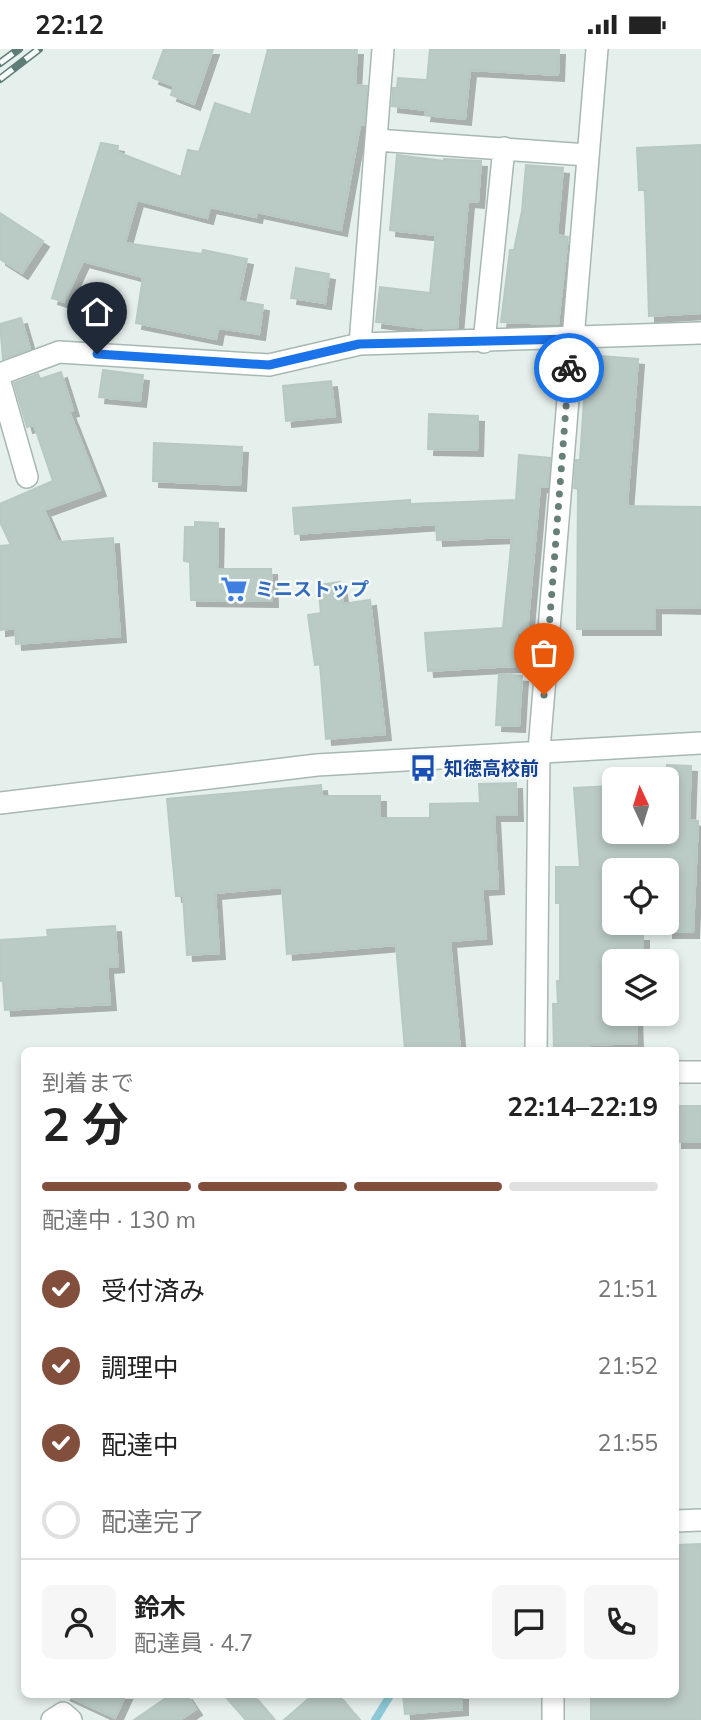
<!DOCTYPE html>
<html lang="ja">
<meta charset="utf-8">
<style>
body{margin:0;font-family:Mulish,"Noto Sans JP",sans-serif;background:#f6f6f6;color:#222;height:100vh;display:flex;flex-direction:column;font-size:26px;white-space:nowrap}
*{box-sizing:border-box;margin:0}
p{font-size:23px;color:#767676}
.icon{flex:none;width:38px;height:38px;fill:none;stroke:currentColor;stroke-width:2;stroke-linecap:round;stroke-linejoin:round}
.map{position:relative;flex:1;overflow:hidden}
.details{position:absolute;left:21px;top:998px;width:658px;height:651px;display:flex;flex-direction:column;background:#fff;border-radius:10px;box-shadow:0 4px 10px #0003}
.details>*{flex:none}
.needle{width:46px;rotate:356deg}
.controls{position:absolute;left:602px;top:718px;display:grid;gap:14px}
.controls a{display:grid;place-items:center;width:77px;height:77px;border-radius:10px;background:#fff;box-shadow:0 4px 10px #0003;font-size:35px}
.pin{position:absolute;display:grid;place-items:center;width:60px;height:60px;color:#fff;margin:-72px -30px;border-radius:50% 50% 50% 0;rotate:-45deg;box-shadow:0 0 7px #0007}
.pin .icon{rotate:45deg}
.courier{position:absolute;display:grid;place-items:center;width:70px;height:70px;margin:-35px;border:5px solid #1a73e8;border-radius:50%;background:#fff;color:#222;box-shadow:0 2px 9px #0007}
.summary em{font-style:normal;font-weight:700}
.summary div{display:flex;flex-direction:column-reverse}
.summary{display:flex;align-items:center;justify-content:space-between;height:119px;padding:0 21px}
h1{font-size:46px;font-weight:700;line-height:52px}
.bar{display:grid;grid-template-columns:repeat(4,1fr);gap:10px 7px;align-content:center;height:84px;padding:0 21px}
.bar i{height:9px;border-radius:5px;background:#e0e0e0}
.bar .active{background:#824f3c}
.bar p{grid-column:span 4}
.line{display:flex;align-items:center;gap:18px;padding:0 21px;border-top:2px solid #e0e0e0}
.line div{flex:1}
.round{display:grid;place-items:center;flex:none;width:74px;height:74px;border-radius:10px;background:#f6f6f6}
ol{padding:0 21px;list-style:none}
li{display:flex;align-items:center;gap:21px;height:77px}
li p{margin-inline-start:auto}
li .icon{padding:7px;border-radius:50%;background:#824f3c;color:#fff;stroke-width:4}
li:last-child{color:#767676}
li i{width:38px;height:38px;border:4px solid #e0e0e0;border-radius:50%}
.status{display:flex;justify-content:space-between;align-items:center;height:49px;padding:0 35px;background:#fff;direction:ltr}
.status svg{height:19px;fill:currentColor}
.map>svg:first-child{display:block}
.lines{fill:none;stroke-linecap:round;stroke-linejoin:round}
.stream{stroke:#8cc8d5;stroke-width:8}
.building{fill:#bacac4;stroke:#b7c9c2;stroke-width:2;filter:url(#shadow)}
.minor-casing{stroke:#a7b8b3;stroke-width:24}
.minor{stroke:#fff;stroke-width:21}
.rail-casing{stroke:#5e7d76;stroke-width:8}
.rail{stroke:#f6fbf9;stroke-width:5;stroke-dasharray:16;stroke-linecap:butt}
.done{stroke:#677f79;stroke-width:7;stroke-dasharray:0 12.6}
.route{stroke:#1a73e8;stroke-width:9}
.labels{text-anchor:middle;stroke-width:5;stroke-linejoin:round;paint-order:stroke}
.shop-label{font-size:19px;font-weight:bold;fill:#366cbe;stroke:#f6fbf9;text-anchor:start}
.transit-label{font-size:19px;font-weight:bold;fill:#164399;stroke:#f6fbf9;text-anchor:start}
</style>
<div class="status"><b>22:12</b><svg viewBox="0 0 49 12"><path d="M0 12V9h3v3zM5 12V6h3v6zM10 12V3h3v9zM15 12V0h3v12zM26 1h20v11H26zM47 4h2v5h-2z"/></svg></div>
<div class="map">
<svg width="701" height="1671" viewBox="0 0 701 1671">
<defs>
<filter id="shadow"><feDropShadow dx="6" dy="6" stdDeviation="0" flood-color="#0004"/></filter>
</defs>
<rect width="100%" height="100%" fill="#e5efeb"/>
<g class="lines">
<path class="stream" d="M375,1671L391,1645"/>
</g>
<path class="building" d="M164,0H213L194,55L171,46L174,37L153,29Z
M268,0H357L355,36L367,37L364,76H360L341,181L257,163L256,168L210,158L207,169L137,151L125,194L202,205L203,201L247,210L238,252L263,256L259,285L218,279L216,290L136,274L143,228L83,212L64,253L52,249L101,94L118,97L117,103L181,128L188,101L199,103L215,54L251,66Z
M430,0H559L558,26L470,21L465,70L425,66L426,61L392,57L393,39H397L398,29L427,31Z
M701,96V264L649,267L645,141H639L637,99Z
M397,106L444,112V110L481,112L478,153L468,152L457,279L430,280L376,273L380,238L430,244L436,186L390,181Z
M526,116L563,119L557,186L568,188L558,275L501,273L510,201H514L522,162Z
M0,164L43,192L22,224L0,210Z
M296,219L329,225L325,254L291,249Z
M21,269L30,300L3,310L0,275Z
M587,306L638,310L627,457L701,458V559L655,558V580H577L578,440L574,439L576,411H580Z
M103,321L143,326L140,352L99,348Z
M61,323L73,361L69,362L100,441L44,461L58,493L113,489L120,587L16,595L15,579L0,581V497L11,496L0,473V455L53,432L34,376L27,378L14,334L38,325L40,330Z
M331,332L335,367L286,372L283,337Z
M429,365L478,367L477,401L428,400Z
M154,394L242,398L240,436L153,432Z
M519,406L550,409L548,438L540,437L527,584L517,583L515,617L428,622L425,584L503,579L512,488L437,491L436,475L295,485L293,459L410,451V455L516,451Z
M195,473L218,474L217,520H271L272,552L191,551L190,513L184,512L185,478H195Z
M340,533L343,555L370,551L385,685L326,690L320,615L315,616L308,566L321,564L318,536Z
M499,625L522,627L519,677L496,676Z
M667,716L691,717L689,771L698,772L693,883H667V821H614V886H643V912H614V964H636L637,994L590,996V1001H554L553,955H558L557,932H560V854H556V818H580L574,739L611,737L614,782H667Z
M516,734L517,766H494L498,839L482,840L486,889L450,892L460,1001H405L396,896L287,905L282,838L215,844L219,904L187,906L183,847H176L167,750L321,736L322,747H380V769H430V755L480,754L479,735Z
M115,877L118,917L107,918L110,955L5,961L3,932H0V891L48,888L47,881Z
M676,1057H701V1093H676Z
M701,1495V1671H591V1645H676V1496Z
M64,1645H126L115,1669Z
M172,1645H186L196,1660L180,1671H134Z
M223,1645H252L274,1671H246Z
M314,1645H337L359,1671H284Z
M403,1645H462V1660L405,1665Z"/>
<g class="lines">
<defs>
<path id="minor" d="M376,91L587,106
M484,293L504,99
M360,295L383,0
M0,325L59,303L269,316L360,295L701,284
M0,333L27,428
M0,754L317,716L701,694
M536,1001L539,701L597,0
M676,1023H701
M676,1472L701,1471
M553,1645V1671
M52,1671L63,1664L71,1671"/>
</defs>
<use href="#minor" class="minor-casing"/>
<use href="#minor" class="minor"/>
<defs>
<path id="rail" d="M0,14L19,0
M0,30L39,0"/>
</defs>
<use href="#rail" class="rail-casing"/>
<use href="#rail" class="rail"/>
</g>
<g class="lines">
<path class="done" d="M544,646L569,319"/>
<path class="route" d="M97,305L269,316L359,295L572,290L569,319"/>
</g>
<defs>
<symbol id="supermarket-bare" viewBox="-9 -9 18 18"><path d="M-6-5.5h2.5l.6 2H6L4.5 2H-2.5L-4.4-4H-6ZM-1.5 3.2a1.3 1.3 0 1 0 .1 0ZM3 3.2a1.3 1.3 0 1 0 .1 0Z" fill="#3f7fe0" stroke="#f6fbf9" stroke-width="2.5" paint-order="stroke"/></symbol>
<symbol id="bus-bare" viewBox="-9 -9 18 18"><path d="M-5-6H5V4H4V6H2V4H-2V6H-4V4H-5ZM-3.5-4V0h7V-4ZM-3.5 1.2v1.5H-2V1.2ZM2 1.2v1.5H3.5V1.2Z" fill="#1a4fb4" stroke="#f6fbf9" stroke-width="2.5" paint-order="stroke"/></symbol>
</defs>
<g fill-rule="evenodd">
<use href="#supermarket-bare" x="215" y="521" width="38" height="38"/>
<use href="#bus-bare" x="404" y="700" width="38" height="38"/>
</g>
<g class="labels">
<g class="shop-label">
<text x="255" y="547">ミニストップ</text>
</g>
<g class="transit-label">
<text x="444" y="726">知徳高校前</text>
</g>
</g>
</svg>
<div class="controls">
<a><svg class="needle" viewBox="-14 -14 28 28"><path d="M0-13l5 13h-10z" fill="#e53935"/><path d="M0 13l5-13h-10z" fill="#767676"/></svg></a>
<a><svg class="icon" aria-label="locate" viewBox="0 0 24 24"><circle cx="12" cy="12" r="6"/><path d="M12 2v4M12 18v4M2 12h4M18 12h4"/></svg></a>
<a><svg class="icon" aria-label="layers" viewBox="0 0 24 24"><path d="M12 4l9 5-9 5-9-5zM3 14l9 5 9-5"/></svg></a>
</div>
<div class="pin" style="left:544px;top:646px;background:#ea580c"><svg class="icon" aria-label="bag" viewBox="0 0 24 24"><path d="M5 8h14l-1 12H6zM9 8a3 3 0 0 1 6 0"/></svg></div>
<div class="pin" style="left:97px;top:305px;background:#1f2937"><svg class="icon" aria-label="home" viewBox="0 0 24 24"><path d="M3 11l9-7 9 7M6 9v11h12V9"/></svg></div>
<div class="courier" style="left:569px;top:319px"><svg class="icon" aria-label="bike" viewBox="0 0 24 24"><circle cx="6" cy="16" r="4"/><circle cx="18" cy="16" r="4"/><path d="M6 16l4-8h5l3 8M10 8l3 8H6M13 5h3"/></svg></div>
<section class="details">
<div class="summary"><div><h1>2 分</h1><p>到着まで</p></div><em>22:14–22:19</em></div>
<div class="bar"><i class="active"></i><i class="active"></i><i class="active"></i><i></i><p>配達中 · 130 m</p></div>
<ol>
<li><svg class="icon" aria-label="check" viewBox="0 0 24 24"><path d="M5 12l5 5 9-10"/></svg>受付済み<p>21:51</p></li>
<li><svg class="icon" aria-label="check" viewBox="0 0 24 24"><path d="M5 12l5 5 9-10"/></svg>調理中<p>21:52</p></li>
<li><svg class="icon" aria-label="check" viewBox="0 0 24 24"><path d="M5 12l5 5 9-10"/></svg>配達中<p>21:55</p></li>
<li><i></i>配達完了</li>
</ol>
<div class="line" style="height:126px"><a class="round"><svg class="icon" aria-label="person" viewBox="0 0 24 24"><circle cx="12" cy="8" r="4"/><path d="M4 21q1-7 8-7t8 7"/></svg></a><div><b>鈴木</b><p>配達員 · 4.7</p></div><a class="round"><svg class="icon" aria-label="chat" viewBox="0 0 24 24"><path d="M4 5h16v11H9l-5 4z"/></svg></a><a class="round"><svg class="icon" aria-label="phone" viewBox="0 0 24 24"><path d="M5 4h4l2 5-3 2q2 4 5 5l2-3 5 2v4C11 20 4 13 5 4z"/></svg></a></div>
</section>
</div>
